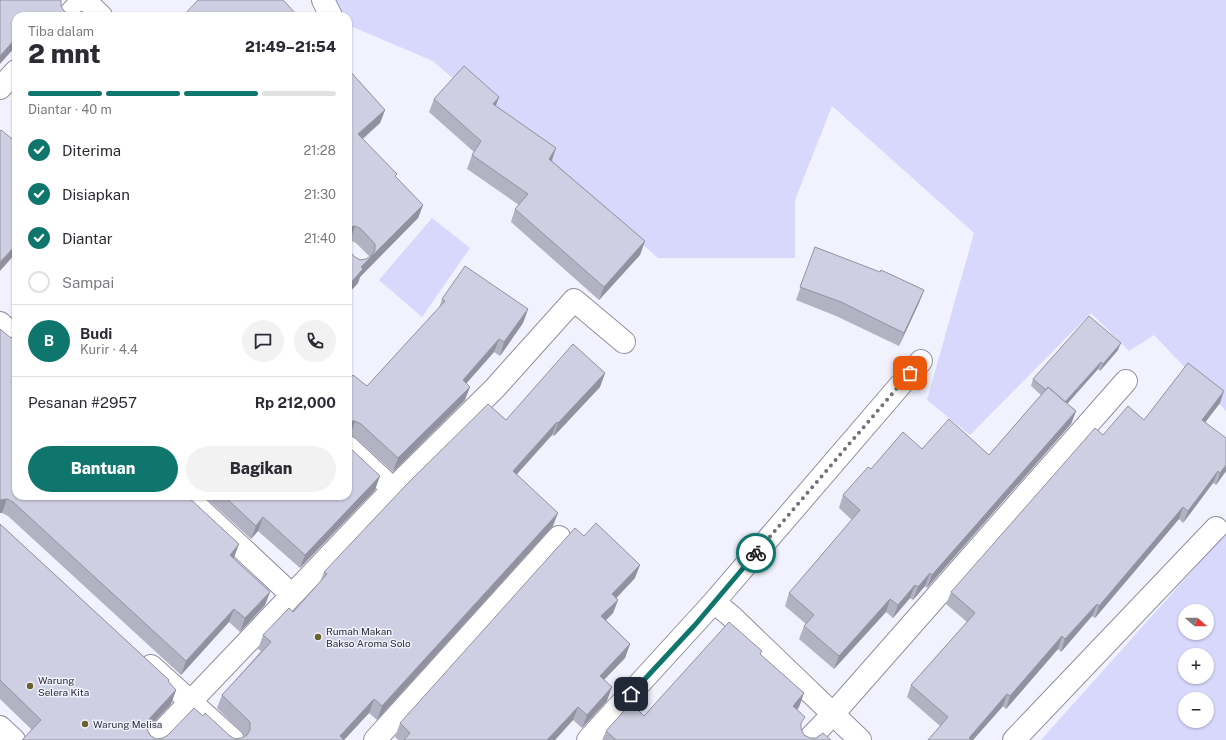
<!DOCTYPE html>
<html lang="id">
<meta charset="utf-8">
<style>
body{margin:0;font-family:"Public Sans",sans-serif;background:#f2f2f3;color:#2b2b33;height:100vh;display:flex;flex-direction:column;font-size:15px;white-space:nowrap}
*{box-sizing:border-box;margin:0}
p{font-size:13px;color:#7c7c81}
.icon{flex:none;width:22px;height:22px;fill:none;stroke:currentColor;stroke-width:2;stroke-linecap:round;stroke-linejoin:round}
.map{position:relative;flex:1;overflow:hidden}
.side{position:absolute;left:12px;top:12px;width:340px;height:488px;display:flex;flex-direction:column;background:#fff;border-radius:12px;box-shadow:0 1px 3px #0004}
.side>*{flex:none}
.needle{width:26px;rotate:110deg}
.tools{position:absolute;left:1178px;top:604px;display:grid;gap:8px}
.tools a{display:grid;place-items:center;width:36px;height:36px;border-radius:50%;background:#fff;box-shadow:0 1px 3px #0004;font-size:20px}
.pin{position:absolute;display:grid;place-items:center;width:34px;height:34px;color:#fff;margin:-17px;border-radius:8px;box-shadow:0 2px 6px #0006}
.courier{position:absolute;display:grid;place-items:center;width:40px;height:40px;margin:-20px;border:3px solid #0f766e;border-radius:50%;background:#fff;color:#222;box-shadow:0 1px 5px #0007}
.overview em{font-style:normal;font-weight:800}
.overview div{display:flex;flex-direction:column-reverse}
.overview{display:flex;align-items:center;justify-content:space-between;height:68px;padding:0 16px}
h1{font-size:26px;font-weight:800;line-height:30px}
.bar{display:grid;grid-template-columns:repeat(4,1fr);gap:6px 4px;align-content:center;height:48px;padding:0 16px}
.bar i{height:5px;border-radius:3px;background:#e1e1e2}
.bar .on{background:#0f766e}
.bar p{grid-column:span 4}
.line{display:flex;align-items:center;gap:10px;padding:0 16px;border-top:1px solid #e1e1e2}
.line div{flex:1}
.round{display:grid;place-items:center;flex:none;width:42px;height:42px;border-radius:21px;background:#f2f2f3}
ol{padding:0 16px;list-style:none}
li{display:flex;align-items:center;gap:12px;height:44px}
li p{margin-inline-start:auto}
li .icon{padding:4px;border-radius:50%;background:#0f766e;color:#fff;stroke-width:4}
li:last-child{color:#7c7c81}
li i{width:22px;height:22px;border:2px solid #e1e1e2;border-radius:50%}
.primary-button{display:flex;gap:8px;margin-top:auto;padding:8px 16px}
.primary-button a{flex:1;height:46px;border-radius:24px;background:#0f766e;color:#fff;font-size:16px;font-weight:800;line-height:46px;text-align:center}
.primary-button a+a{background:#f2f2f3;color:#2b2b33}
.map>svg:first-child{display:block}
.green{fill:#d7d8fc;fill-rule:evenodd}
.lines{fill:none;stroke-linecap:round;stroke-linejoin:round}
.minor-casing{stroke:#8f8fa1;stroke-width:24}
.minor{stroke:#fff;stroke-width:22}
.wall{fill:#b2b2c3}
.shaded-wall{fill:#91919f}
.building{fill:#cfcfe3;stroke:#91919f}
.done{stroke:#71727b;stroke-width:4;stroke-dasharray:0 7.2}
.route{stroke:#0f766e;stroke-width:5}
.poi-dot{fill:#67622f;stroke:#f2f2fe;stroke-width:1.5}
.labels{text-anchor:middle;stroke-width:3;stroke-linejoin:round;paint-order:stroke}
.poi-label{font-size:10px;fill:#2c2d34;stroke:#f2f2fe;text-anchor:start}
</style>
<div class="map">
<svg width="1226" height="740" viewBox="0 0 1226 740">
<rect width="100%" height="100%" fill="#f2f2fe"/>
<path class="green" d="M314,0H1226V411L1154,335L1129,351L1091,313L970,435L927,400L974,233L832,106L795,200V258H658L433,61L348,25V16H327Z
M432,218L470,248L422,317L379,280Z
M1226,533V740H1041ZM1185,611H1207V633H1185ZM1185,655H1207V677H1185ZM1185,699H1207V721H1185Z"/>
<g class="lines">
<defs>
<path id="minor" d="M84,0L101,16
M323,0L331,16
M68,16L83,0
M0,88L16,71
M0,323L16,338
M348,447L393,489
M186,496L292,595
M714,602L921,361
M151,666L233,740
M0,727L14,740
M154,740L393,489L495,388L574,300L624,342
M375,740L559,537
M588,740L714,602L731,616L860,740
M808,740L833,714L1126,381
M1014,740L1216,528"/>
</defs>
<use href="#minor" class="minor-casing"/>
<use href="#minor" class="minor"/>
</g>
<path class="wall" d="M348,69L385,110L380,123L363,139L396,177L423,205L418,218L360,277L358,283L348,294V250L355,257L360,260L366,259L370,257L356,243L350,240H348Z
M434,99L496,106L556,148L552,161L645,241L640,255L599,300L511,222L515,209L519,205L467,169L472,155L474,152L429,112Z
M16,116V128L13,125Z
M815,247L924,290L919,303L899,346L836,316L796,300Z
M442,299L528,309L523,323L500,356L494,352L466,383L465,400L393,472L356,438L350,435H348V379L367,386L439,308Z
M0,329L234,558L270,592L265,605L240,632L229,622L181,675L8,516L2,513H0Z
M1118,350L1100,371L1098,369L1067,404L1076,411L1071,424L927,588L925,586L913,600L910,598L893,618L886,612L834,669L799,639L804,626L806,624L785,606L789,593L852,520L839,508L843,495L871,469L922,449L989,455L1041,395L1031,386L1033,379Z
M605,373L600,387L554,436L552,435L517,474L553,526L377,720L369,713L344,740H22L32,730L0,699V524L169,680L168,682L176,690L171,704L147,729L151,736L156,739L163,738L203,716L230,736L235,739L241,738L245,736L217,708L222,695L261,651L258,649L263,635L293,612L320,582L324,572L506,420Z
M1220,403L1205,422L1226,471L1216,485L1213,483L1183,523L1179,519L1095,618L1092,616L1061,652L1058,649L1006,709L1003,706L973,740H928L940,726L907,697L911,685L967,622L946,604L951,592L1103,435Z
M375,490L300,568L258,531L251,539L204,496H348Z
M584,536L635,578L616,598L618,600L613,613L606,620L630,644L625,658L604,680L607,701L582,728L573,720L555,740H398L395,737L400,723Z
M761,655L804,693L799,707L797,710L801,729L804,735L810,738L831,740H602L606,731L644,716Z"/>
<path class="shaded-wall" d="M16,38V46L0,64V56Z
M499,97L494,111L493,104Z
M385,110L380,123L353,147L358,134Z
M556,148L551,162L549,159Z
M423,205L418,218L360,277L358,283L348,294V286L361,267Z
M355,226L350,240H348V227Z
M645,241L640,255L599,300L604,287Z
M16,245V253L0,271V262Z
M924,290L919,303L899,346L904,333Z
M528,309L523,323L500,356L504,342Z
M499,339L494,352L458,393L463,380Z
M1121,343L1118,350L1100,371L1103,364Z
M1101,362L1098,369L1060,412L1063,405Z
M605,373L600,387L554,436L558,423Z
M470,387L465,400L393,472L398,458Z
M1224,391L1220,403L1198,432L1202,420Z
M1076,411L1071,424L927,588L932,575Z
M350,421H355L350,435H348V422Z
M557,422L552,435L508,484L513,471Z
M1226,465V471L1216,485L1220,473Z
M1218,471L1213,483L1183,523L1188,511Z
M380,476L375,490L300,568L305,555Z
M7,499L2,513H0V500Z
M1183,507L1179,519L1095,618L1099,606Z
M558,513L553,526L377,720L382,706Z
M263,517L258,531L251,539L256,526Z
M239,544L234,558L225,568L230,555Z
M640,565L635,578L607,608L612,594Z
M930,573L925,586L913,600L918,587Z
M915,585L910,598L893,618L898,605Z
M270,592L265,605L240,632L245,618Z
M890,599L886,612L834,669L839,656Z
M618,600L613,613L596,630L601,616Z
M1097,604L1092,616L1061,652L1065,639Z
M234,609L229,622L181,675L186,661Z
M1062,636L1058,649L1006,709L1010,696Z
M630,644L625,658L595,689L600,676Z
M612,687L607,701L582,728L587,715Z
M176,690L171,704L145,732L147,723L150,718Z
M804,693L799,707L788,720L793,706Z
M1007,694L1003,706L973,740H968L969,738Z
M374,699L369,713L344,740L340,736Z
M578,707L573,720L555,740H547Z"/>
<path class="building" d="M0,0H61V6L64,11L70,15L77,14L82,11L87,16H16V38L0,56Z
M198,0H283L298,16H183Z
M464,66L499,97L493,104L556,148L549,159L645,241L604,287L515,209L528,194L472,155L481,141L434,99Z
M348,69L385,110L358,134L397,174L395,176L423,205L361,267L363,269L348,286V250L355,257L360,260L366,259L372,255L375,250V244L361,229L355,226L348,227Z
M1,130L16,142V245L0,262V131Z
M815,247L880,272L881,270L924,290L904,333L841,302L800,287Z
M465,266L528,309L504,342L499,339L463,380L470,387L398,458L361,424L355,421H350L348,422V379L349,380L353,375L367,386L445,301L442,299Z
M1089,316L1121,343L1103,364L1101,362L1065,402L1048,387L1046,390L1033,379Z
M0,329L11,338L14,334L16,335V496H187L239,544L230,555L270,592L245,618L234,609L186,661L13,502L7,499L0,500Z
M573,344L605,373L558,423L557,422L513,471L558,513L382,706L374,699L340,736L344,740H22L41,720L0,680V524L169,680L168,681L176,690L150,718L147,723V730L151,736L156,739L163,738L168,735L194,708L203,716L205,713L230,736L235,739L241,738L247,735L250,730V722L222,695L271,642L263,635L289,608L293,612L327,574L324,572L407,484L488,404L506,420Z
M1188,363L1224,391L1202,420L1226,438V465L1220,473L1218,471L1188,511L1183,507L1099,606L1097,604L1065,639L1062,636L1010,696L1007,694L969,738L971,740H928L948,717L911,685L975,613L951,592L1095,428L1103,435L1128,406L1144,420Z
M1048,387L1076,411L932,575L930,573L918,587L915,585L898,605L890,599L839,656L804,626L814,615L789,593L860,510L843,495L868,467L871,469L903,432L922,449L949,419L989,455Z
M348,446L380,476L305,555L263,517L256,526L224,496H348Z
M596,523L640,565L612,594L618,600L601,616L630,644L600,676L612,687L587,715L578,707L547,740H404L410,733L400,723L575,528L584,536Z
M729,622L762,651L760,654L804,693L793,706L805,717L801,723V729L804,735L810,738H816L823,733L831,740H616L606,731L631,703L644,716Z"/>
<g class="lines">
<path class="done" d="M756,553L910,373"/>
<path class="route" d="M631,694L695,625L756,553"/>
</g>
<g class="poi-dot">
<circle cx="318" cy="637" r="4"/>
<circle cx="30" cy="686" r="4"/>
<circle cx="85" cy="724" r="4"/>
</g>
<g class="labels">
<g class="poi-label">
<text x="326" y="635">Rumah Makan<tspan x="326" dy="12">Bakso Aroma Solo</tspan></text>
<text x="38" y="684">Warung<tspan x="38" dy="12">Selera Kita</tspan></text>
<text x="93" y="728">Warung Melisa</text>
</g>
</g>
</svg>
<div class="tools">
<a><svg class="needle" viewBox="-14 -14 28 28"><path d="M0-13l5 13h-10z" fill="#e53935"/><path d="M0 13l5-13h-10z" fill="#7c7c81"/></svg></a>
<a>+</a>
<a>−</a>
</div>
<div class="pin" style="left:910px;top:373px;background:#ea580c"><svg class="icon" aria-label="bag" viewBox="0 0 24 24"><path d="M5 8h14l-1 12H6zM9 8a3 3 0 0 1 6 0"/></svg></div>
<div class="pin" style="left:631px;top:694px;background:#1f2937"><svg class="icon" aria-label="home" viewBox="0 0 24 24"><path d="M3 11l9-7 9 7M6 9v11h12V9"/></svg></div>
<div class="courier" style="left:756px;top:553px"><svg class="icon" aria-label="bike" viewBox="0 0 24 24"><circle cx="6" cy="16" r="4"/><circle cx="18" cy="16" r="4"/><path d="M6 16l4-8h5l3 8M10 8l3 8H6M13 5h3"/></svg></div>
<section class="side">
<div class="overview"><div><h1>2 mnt</h1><p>Tiba dalam</p></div><em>21:49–21:54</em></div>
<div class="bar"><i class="on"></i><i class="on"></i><i class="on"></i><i></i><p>Diantar · 40 m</p></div>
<ol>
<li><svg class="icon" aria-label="check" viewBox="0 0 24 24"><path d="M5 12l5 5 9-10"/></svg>Diterima<p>21:28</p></li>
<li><svg class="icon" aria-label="check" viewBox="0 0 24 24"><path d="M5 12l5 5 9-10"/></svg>Disiapkan<p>21:30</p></li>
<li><svg class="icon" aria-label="check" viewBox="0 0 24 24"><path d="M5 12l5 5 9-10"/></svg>Diantar<p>21:40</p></li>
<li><i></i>Sampai</li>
</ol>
<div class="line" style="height:72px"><b class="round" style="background:#0f766e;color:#fff">B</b><div><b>Budi</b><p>Kurir · 4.4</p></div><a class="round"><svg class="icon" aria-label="chat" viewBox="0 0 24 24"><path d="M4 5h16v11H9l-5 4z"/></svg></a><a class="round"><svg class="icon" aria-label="phone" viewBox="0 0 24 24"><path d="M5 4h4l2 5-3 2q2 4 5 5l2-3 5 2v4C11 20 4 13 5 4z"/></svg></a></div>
<div class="line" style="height:52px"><div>Pesanan #2957</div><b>Rp 212,000</b></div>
<div class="primary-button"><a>Bantuan</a><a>Bagikan</a></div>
</section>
</div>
